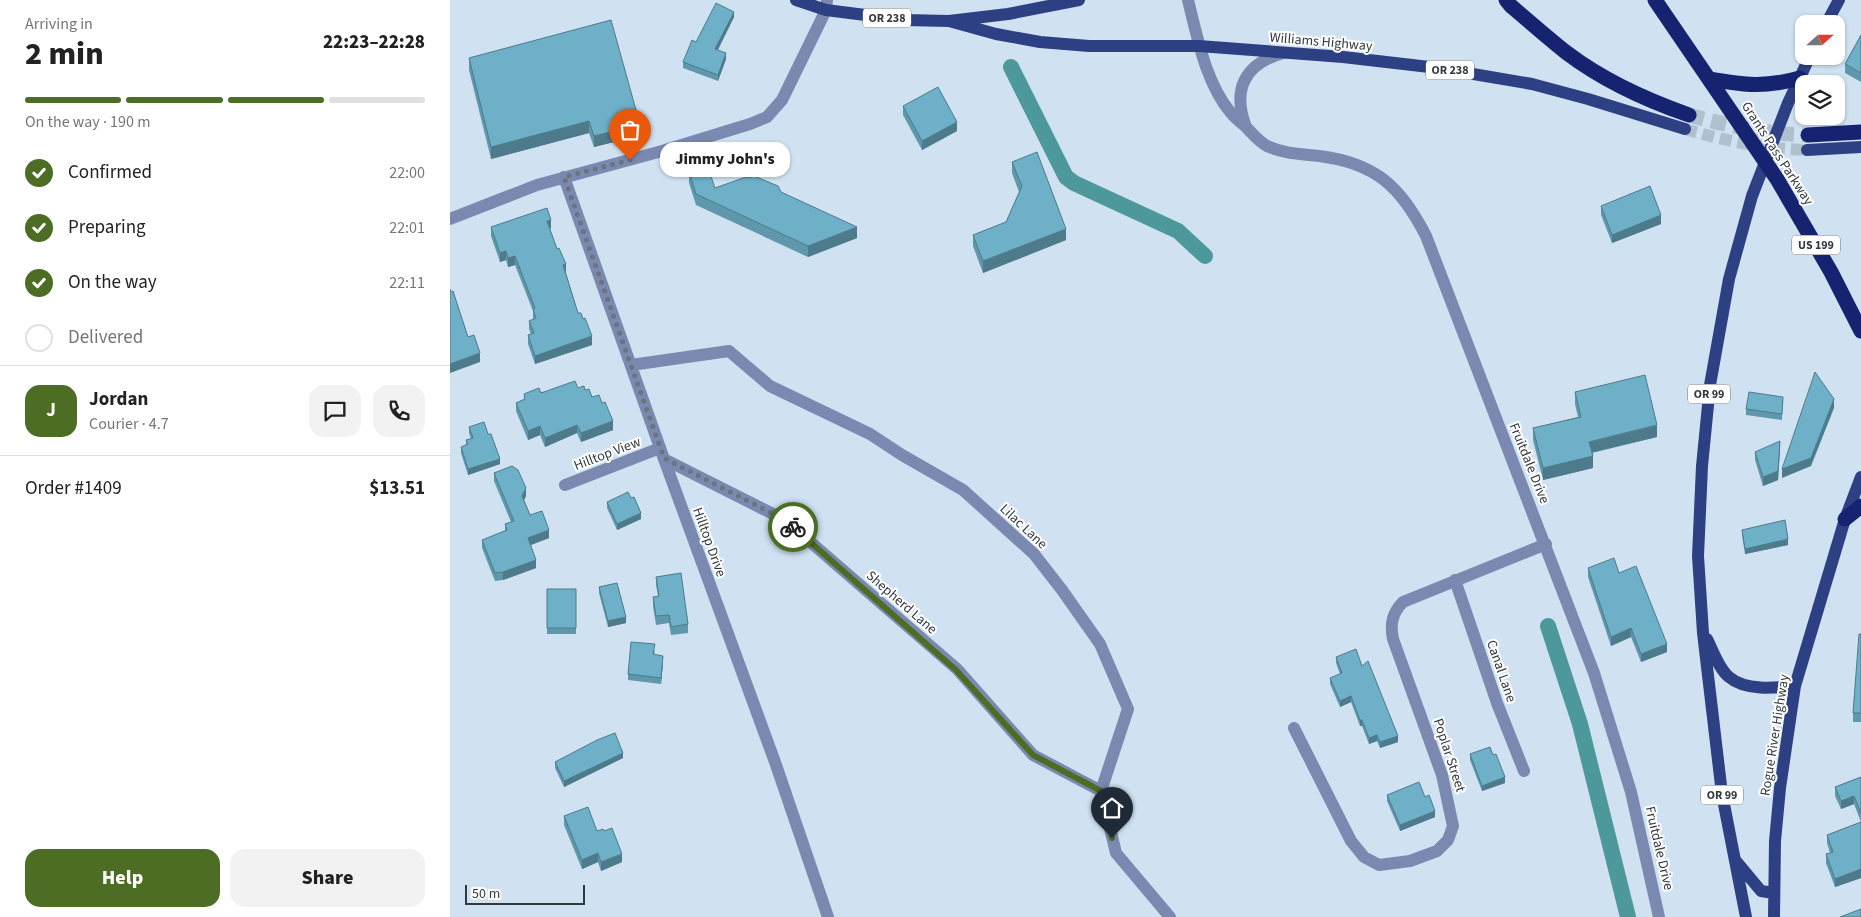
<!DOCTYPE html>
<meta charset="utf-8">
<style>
body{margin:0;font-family:"Source Sans 3",sans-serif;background:#f2f2f2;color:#222;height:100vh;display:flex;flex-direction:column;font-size:19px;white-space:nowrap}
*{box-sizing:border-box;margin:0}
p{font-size:16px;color:#767676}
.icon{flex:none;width:28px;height:28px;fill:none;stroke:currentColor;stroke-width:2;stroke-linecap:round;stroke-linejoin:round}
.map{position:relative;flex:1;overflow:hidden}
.sheet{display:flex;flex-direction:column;background:#fff;width:450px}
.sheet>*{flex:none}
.needle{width:32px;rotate:69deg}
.buttons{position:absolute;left:1345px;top:15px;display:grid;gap:10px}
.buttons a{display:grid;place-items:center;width:50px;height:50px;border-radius:10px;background:#fff;box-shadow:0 1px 4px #0004;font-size:25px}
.scale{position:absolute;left:15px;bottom:12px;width:120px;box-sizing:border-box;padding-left:5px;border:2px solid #32393f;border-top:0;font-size:14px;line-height:18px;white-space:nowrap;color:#32393f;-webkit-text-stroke:4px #fff;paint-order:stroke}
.pin{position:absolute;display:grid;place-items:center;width:42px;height:42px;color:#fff;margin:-51px -21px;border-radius:50% 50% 50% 0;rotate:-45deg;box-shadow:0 0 5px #0007}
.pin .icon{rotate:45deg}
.courier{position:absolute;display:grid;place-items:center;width:50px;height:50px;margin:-25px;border:4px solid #4c6d23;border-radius:50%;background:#fff;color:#222;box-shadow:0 1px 6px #0007}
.bubble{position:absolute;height:35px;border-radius:15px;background:#fff;box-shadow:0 1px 4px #0004;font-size:16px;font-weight:800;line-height:35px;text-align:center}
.summary em{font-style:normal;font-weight:800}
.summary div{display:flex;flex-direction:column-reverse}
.summary{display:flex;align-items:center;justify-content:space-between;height:85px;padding:0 25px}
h1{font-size:32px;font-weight:800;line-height:38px}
.bar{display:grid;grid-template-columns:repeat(4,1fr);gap:8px 5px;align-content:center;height:60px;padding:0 25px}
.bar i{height:6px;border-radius:4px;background:#e0e0e0}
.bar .on{background:#4c6d23}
.bar p{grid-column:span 4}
.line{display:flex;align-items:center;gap:12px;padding:0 25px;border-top:1px solid #e0e0e0}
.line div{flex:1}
.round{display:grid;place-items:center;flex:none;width:52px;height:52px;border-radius:15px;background:#f2f2f2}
ol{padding:0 25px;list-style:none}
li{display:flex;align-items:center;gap:15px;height:55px}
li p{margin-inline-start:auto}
li .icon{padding:5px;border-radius:50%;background:#4c6d23;color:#fff;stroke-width:4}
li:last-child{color:#767676}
li i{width:28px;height:28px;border:2px solid #e0e0e0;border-radius:50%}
.action{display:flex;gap:10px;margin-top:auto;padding:10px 25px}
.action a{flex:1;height:58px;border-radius:15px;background:#4c6d23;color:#fff;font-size:20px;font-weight:800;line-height:58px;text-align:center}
.action a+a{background:#f2f2f2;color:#222}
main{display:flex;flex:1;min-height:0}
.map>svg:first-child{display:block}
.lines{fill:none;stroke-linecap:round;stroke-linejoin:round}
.canal{stroke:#4c989b;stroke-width:16}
.major-tunnel{stroke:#b0c0ce;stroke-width:12;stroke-dasharray:12 6;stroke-linecap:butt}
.highway-tunnel{stroke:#b0c0ce;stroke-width:15;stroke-dasharray:15 8;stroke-linecap:butt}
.minor{stroke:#7b89b0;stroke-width:12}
.major{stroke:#2d4083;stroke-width:12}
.highway{stroke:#152371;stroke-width:15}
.wall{fill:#5f97ab}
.shaded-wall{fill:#4d7b8b}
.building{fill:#6eb0c7;stroke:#4d7b8b}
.done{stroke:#69747e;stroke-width:5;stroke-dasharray:0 9}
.route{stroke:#4c6d23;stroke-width:6}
.labels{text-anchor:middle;stroke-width:4;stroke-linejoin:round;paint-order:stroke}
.shield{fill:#fff;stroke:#707479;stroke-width:1}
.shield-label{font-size:12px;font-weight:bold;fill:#32393f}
.street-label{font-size:14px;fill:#32393f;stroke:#fff}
</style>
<main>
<section class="sheet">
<div class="summary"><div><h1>2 min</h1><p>Arriving in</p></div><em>22:23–22:28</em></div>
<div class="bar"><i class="on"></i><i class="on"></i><i class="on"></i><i></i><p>On the way · 190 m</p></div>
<ol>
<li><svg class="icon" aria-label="check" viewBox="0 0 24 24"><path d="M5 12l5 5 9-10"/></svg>Confirmed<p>22:00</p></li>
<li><svg class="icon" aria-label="check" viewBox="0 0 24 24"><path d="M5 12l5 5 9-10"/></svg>Preparing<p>22:01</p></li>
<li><svg class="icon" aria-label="check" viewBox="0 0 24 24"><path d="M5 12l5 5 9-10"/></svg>On the way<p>22:11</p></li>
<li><i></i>Delivered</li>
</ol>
<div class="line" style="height:90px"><b class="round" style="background:#4c6d23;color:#fff">J</b><div><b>Jordan</b><p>Courier · 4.7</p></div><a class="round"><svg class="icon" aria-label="chat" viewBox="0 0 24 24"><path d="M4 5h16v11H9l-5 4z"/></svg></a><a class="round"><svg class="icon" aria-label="phone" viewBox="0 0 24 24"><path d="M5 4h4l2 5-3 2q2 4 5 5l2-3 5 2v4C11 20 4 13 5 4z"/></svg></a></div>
<div class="line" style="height:65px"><div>Order #1409</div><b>$13.51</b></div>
<div class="action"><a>Help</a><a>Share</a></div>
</section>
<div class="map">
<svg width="1411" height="917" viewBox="0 0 1411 917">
<rect width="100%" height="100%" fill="#d0e2f2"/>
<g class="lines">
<path class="canal" d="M561,67L616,177L624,183L728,231L755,256
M1098,626L1130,724L1178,917"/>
<path class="major-tunnel" d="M1235,129C1275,141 1315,149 1357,150"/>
<path class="highway-tunnel" d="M1239,115C1279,126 1317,134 1358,135"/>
<path class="minor" d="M738,0C747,36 756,84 781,113C785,118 790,122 795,126C802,133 808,141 817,146C834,154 851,154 869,156C926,163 951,187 976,236L1144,673L1181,792L1209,917
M796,127C782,90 794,64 833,53
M114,177L214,459L325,762L378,917
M0,219L87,185L212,151L300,124L317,117L332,100L376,10L377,0
M181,365L279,351L320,386L420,434L452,455L513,490L584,554L612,590L650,644L678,709L651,791L666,853L720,917
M214,459L335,520L507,669L583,755L651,791
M115,485L210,448
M1005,580L1047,703L1074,771
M844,728L901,841L914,857L929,865L960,861L987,851L998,840L1003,826L992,775L943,639C940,624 942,613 953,602L1096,544"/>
<path class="major" d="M346,0L376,10L455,20L499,21L558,14L629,0
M499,21L546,34L590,42L639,46H749L893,57L988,68L1082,84L1138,99L1235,129
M1376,24L1389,0
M1357,150L1411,147
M1257,639C1263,651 1269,669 1279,677C1295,691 1325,688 1345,686
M1286,861L1311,891L1324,893
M1296,917L1272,794L1253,633L1248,556L1252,466L1260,385L1279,279L1302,196L1338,103L1360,56
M1324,917L1325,841L1330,788L1345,686L1395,519L1411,477"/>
<path class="highway" d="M1056,0L1061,6C1080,22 1098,38 1117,53C1154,81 1196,100 1239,115
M1205,0L1327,179L1381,272L1411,331
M1259,79C1295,85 1314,88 1350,78
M1358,135L1411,132
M1395,519L1411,506"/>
</g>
<path class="wall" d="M284,17L268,50L276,59L268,81L233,68V62L246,42Z
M1411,35V82L1395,73V64Z
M19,58L186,121L183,122L184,137L144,147L139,133L41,159L19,70Z
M453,106L507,131L472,150L453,115Z
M562,162L616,240L533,273L523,246V235L556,222L569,192L562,173Z
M239,172L265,188L407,238L358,257L246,205L239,183Z
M1151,206L1211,224L1162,243L1151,215Z
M41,227L101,228L100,229L116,273L128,313L142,345L85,364L78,344V335L81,334L79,329V321L83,319V311L65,265L58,267L56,260L50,262L41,236Z
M128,388L135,390L142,397L163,430L131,442L127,433L95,447L90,435L78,440L66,411V403L74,399V394Z
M1125,392L1207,437L1142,453L1143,468L1093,480L1083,440V428L1128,417L1125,404Z
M1333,397L1332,420L1296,415V409Z
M19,427L38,434L50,464L18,475L11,453V447L16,445V440L21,439L19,433Z
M1330,450L1328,480L1313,486L1305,460V452Z
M44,473L76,496L74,500L80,515L99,538L81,545L86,568L53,580L45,581L32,548V540L55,531V524L61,522L44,481Z
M157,502L191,519L167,530L157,508Z
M1292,530L1338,545L1295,554L1292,535Z
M1138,568L1169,573L1217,652L1191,662L1181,637L1161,646L1138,577Z
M206,577L238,624V633L221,635L219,623L206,625L203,606V597L208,596L206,585Z
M149,587L176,623L158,627L149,593Z
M97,589H126V634H97Z
M1411,634V722H1403V713Z
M205,650L204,655L213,662L211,684L178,680V674Z
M886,657L912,666L948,742L930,748L927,741L919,744L912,726H910L901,702L890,707L880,684V678L890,674L886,663Z
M1020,754L1055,783L1032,791L1020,760Z
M173,758L114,787L105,768V762Z
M1411,777V878L1385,887L1376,863V854L1380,853L1377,843V835L1411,822L1404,804L1391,809L1385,796V787Z
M937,795L975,797L985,817L950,831L937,801Z
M114,816L147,831H154L172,862L151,871L148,862L132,869L114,825Z"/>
<path class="shaded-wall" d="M284,12V17L265,55V49Z
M276,53V59L268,81V75Z
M186,110V121L181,123V111Z
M139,121V133L41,159V147Z
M507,122V131L472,150V141Z
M184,126V137L144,147V136Z
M1211,215V224L1162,243V235Z
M101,220V228L97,230V221Z
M407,227V238L358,257V246Z
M616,229V240L533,273V261Z
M56,251V260L50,262V253Z
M65,256V265L58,267V258Z
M116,264V273L113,274V265Z
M142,336V345L85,364V356Z
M30,353V362L0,373V364Z
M1384,399V408L1361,466L1332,478V469Z
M163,421V430L131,442V433Z
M127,425V433L95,447V438Z
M1207,425V437L1139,453V442Z
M90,426V435L78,440V431Z
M1330,441L1328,480L1313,486V477Z
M1143,456V468L1093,480V468Z
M50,459V464L18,475V469Z
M76,488V496L72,504V496Z
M191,513V519L167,530V524Z
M99,530V538L78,546V538Z
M1338,539V545L1295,554V549Z
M86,560V568L53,580V572Z
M176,617V623L158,627V621Z
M1181,628V637L1161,646V637Z
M1217,644V652L1191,662V654Z
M213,656V662L211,684V678Z
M901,696V702L890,707V701Z
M910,720H912V726H910Z
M927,735V741L919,744V738Z
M948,736V742L930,748V742Z
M173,753V758L114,787V781Z
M1055,777V783L1032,791V786Z
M1404,796V804L1391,809V801Z
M985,811V817L950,831V825Z
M148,853V862L132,869V860Z
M172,854V862L151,871V862Z
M1411,869V878L1385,887V879Z"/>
<path class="building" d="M266,3L284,12L265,49L276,53L268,75L233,62L242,40L246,42Z
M161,20L186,110L181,111L184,126L144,136L139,121L41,147L19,58Z
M1411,35V73L1395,64Z
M488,87L507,122L472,141L453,106Z
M587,152L616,229L533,261L523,235L556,222L572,186L562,162Z
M257,165L265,188L296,177L299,178L304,176L328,186L331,192L407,227L358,246L246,194L239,172Z
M1200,186L1211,215L1162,235L1151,206Z
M97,208L101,220L97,221L107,249L109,248L116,264L113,265L128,313H131L133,319L135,318L142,336L85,356L78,335L84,333L79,321L86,318L83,309L85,308L65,256L58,258L56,251L50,253L41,227Z
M0,289L1,292L3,291L18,337L24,335L30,353L0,364Z
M1365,372L1384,399L1361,458L1332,469Z
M1195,375L1207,425L1139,442L1143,456L1093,468L1083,428L1131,417L1125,392Z
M125,381L128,388L134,386L135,390L139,389L142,397L149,395L152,403L155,402L163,421L131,433L127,425L95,438L90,426L78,431L66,403L75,399L74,394L89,388L91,393Z
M1299,392L1333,397L1332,414L1296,409Z
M34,422L38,434H41L50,459L18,469L11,447L18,444L16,440L23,438L19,427Z
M1330,441L1328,471L1313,477L1305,452Z
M62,466L68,470L76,488L72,496L80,515L92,511L99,530L78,538L86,560L53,572L45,573L32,540L57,530L55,524L64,521L44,473Z
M178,492L181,498L184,497L191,513L167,524L157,502Z
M1335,520L1338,539L1295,549L1292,530Z
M1164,558L1169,573L1186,566L1217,644L1191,654L1181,628L1161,637L1138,568Z
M231,573L238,624L221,627L219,615L206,616L203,597L209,596L206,577Z
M167,583L176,617L158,621L149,587Z
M97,589H126V628H97Z
M1409,634H1411V713H1403Z
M181,642L205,644L203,654L213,656L211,678L178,674Z
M906,649L912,666L918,661L948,736L930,742L927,735L919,738L912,720H910L901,696L890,701L880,678L892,673L886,657Z
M165,733L173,753L114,781L105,762L147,740Z
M1040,747L1043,755L1046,754L1055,777L1032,786L1020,754Z
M1411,777V813L1404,796L1391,801L1385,787Z
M969,782L975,797L979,795L985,811L950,825L937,795Z
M138,807L147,831L153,829L154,831L162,828L172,854L151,862L148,853L132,860L114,816Z
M1411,822V869L1385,879L1376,854L1383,852L1377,835Z
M1411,909V917H1390Z"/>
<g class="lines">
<path class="done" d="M180,160L114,177L214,458L335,520L343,527"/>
<path class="route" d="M343,527L506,670L583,755L651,791L662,838"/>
</g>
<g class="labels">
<g class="shield">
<rect x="413" y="8.5" width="48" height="19" rx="4"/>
<rect x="976" y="60.5" width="48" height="19" rx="4"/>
<rect x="1342" y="235.5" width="48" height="19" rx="4"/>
<rect x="1238" y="384.5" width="42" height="19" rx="4"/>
<rect x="1251" y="785.5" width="42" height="19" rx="4"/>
</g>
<g class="shield-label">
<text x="437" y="22">OR 238</text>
<text x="1000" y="74">OR 238</text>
<text x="1366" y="249">US 199</text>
<text x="1259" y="398">OR 99</text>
<text x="1272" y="799">OR 99</text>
</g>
<g class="street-label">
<text transform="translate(871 41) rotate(5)" y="5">Williams Highway</text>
<text transform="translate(1328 153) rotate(57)" y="5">Grants Pass Parkway</text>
<text transform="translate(157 453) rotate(-21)" y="5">Hilltop View</text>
<text transform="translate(1080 463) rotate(68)" y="5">Fruitdale Drive</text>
<text transform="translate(574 526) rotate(43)" y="5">Lilac Lane</text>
<text transform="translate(260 542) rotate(70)" y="5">Hilltop Drive</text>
<text transform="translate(452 602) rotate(41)" y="5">Shepherd Lane</text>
<text transform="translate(1052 671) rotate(71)" y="5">Canal Lane</text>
<text transform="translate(1324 735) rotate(-81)" y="5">Rogue River Highway</text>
<text transform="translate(1000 755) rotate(72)" y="5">Poplar Street</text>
<text transform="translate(1210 848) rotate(77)" y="5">Fruitdale Drive</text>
</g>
</g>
</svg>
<div class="buttons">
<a><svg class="needle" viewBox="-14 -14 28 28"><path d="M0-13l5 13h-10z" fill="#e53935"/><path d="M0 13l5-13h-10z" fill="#767676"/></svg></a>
<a><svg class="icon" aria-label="layers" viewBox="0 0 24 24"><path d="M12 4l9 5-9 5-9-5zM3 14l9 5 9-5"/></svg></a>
</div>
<div class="scale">50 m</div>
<div class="pin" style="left:180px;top:160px;background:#ea580c"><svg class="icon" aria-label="bag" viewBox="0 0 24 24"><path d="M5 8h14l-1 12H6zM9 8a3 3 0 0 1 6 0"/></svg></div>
<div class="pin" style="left:662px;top:838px;background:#1f2937"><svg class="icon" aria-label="home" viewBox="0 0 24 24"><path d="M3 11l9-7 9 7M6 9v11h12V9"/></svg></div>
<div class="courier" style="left:343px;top:527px"><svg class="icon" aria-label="bike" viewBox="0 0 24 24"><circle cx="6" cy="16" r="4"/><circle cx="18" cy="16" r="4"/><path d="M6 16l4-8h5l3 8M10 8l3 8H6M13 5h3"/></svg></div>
<div class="bubble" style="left:210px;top:142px;width:130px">Jimmy John's</div>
</div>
</main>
